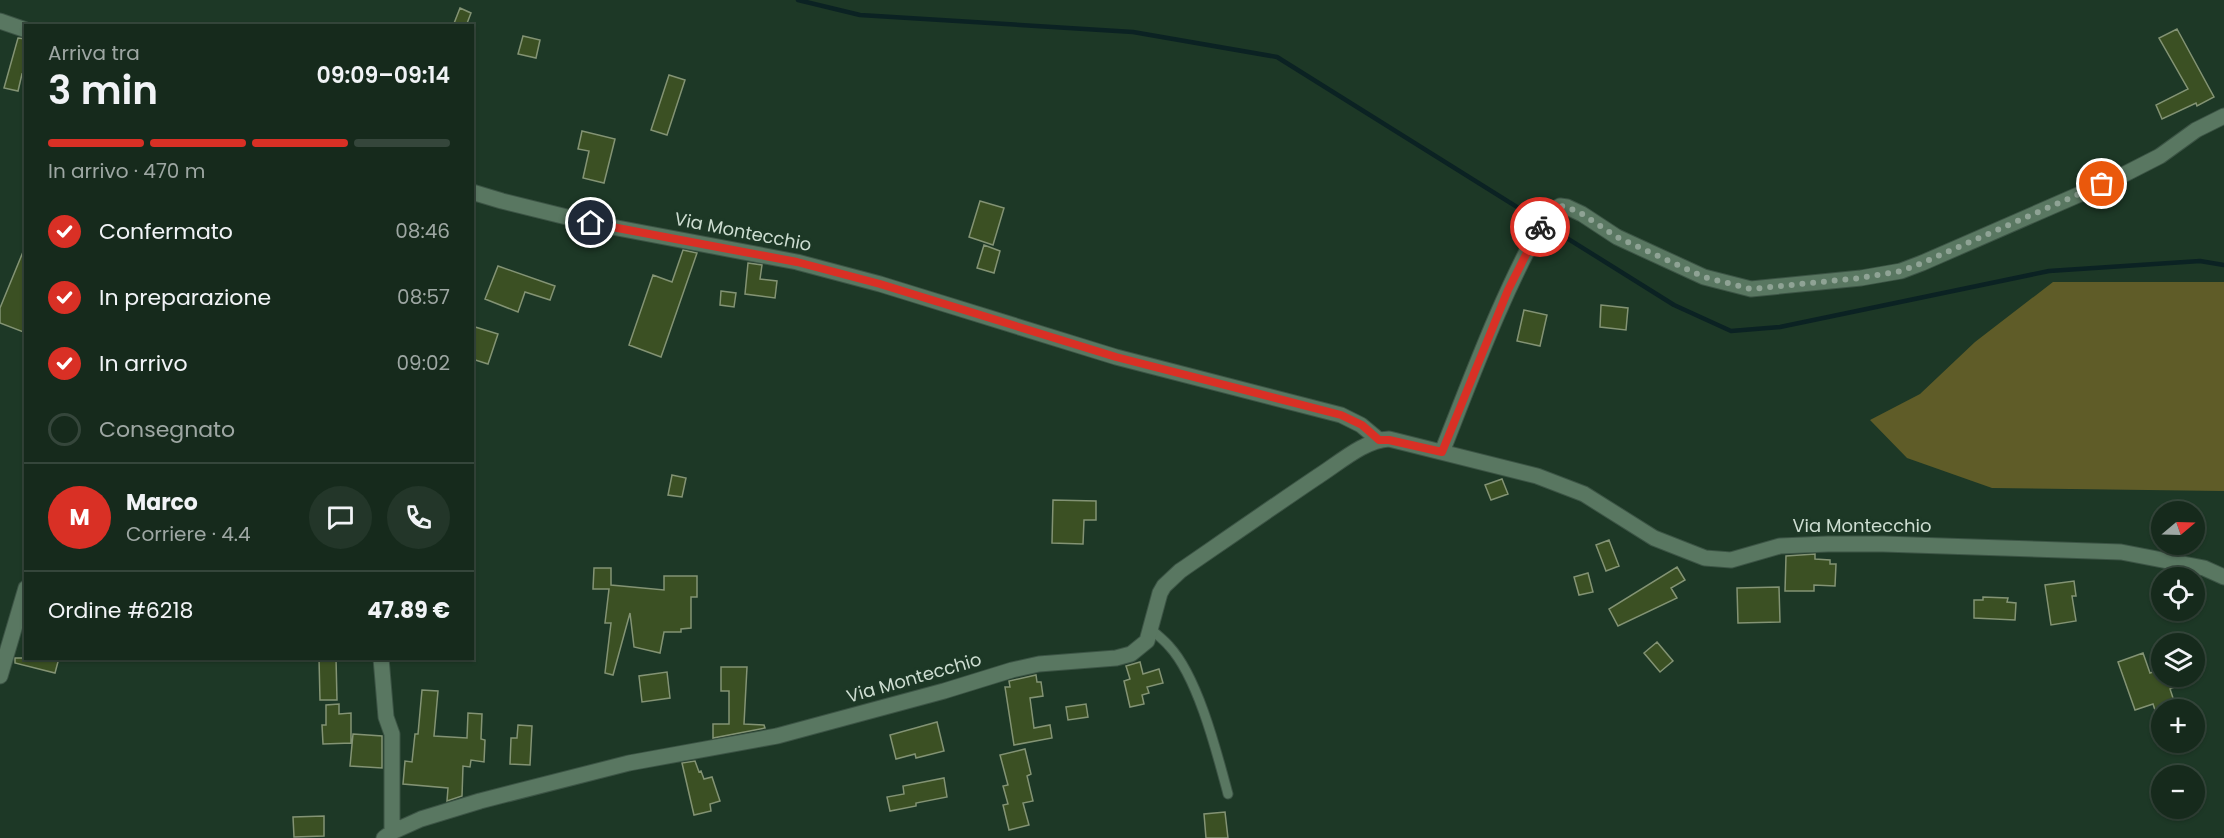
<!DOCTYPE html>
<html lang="it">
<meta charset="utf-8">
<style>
body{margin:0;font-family:Poppins,sans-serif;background:#233629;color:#f1f3f6;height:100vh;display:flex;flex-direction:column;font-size:22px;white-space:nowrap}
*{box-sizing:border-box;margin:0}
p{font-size:20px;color:#9ea7a3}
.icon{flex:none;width:33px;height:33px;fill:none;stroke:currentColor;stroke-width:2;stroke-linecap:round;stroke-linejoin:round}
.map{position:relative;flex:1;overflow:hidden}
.side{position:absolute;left:24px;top:24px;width:450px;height:636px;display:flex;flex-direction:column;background:#162a1c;border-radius:0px;box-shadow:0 2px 4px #0004,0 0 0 2px #35463b}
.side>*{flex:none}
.needle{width:39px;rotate:71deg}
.fabs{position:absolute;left:2151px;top:501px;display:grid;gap:12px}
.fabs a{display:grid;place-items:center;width:54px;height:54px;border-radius:50%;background:#162a1c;box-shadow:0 2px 4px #0004,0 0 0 2px #35463b;font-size:30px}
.pin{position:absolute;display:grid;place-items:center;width:51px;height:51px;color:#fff;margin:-26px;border:3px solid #fff;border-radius:50%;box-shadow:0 2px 6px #0007}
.courier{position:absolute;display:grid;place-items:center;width:60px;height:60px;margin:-30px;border:4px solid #d93025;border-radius:50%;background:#fff;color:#222;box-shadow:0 2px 8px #0007}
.overview em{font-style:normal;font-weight:600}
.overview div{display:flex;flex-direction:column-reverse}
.overview{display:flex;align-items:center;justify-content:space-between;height:102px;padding:0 24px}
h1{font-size:39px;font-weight:600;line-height:45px}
.bar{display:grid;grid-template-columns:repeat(4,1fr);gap:9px 6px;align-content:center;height:72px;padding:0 24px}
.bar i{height:8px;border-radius:4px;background:#35463b}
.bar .selected{background:#d93025}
.bar p{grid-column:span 4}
.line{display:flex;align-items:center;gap:15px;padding:0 24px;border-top:2px solid #35463b}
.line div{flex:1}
.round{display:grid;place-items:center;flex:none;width:63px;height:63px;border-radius:32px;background:#233629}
ol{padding:0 24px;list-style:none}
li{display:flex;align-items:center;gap:18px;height:66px}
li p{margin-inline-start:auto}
li .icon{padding:6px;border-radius:50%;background:#d93025;color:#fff;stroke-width:4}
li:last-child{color:#9ea7a3}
li i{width:33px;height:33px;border:3px solid #35463b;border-radius:50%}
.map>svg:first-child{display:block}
.forest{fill:#5f5c28}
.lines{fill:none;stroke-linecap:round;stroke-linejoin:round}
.stream{stroke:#0b2223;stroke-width:4.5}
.building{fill:#3b5023;stroke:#839374;stroke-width:1.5}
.lane-casing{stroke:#3c5445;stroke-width:11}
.street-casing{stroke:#3c5445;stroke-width:17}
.lane{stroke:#597761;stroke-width:9}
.street{stroke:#597761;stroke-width:15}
.done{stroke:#8fa395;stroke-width:6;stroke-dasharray:0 10.8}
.route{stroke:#d93025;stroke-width:8}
.labels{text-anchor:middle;stroke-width:6;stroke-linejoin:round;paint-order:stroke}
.street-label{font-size:18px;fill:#cdddd1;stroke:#1d3826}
</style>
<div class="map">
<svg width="2224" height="838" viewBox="0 0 2224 838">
<rect width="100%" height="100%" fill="#1d3826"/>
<path class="forest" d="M2053,282H2224V491L1992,488L1907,458L1870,420L1920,394L1975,342Z"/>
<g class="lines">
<path class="stream" d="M798,0L860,15L1133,32L1277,57L1674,305L1731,331L1780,327L2049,271L2200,261L2224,265"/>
</g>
<path class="building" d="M460,8L471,13L466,26H453Z
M2177,29L2214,97L2197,106L2196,103L2162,119L2156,105L2188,89L2159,38Z
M523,36L540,40L536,58L518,54Z
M18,38L26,39V75L22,74L18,91L4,88Z
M669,75L685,80L667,135L651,130Z
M582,131L615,139L604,183L583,178L589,151L578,149Z
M980,201L1004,208L993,245L969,237Z
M984,245L1000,251L994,273L977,268Z
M25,247H26V333L0,323V308Z
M683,250L697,253L661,357L629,345L653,275L672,282Z
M748,263L762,265L760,279L777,281L775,298L745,294Z
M498,266L555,286L550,300L525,292L518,312L485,299Z
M721,291L736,293L734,307L720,305Z
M1601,305L1628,308L1626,330L1600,327Z
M1524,310L1547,315L1540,346L1517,341Z
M472,326L498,334L488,364L472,359Z
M672,475L686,478L682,497L668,495Z
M1502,479L1508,494L1491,500L1485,485Z
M1053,500L1096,501V520H1084L1083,544L1052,543Z
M1609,540L1619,566L1606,571L1596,545Z
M1815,554V559L1830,560V564H1836L1835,586L1814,585V591H1785L1786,556Z
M1677,567L1685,580L1671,588L1677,598L1618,626L1609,609Z
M594,568H611V585L664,590V576H697V597H691V628L681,629V632H664L660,653L634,647L630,613L613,675L605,673L611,623H605L609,589H593Z
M1588,573L1593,592L1579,595L1574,577Z
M2074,581L2076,596H2072L2076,621L2051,625L2045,585Z
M1779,587L1780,622L1738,623L1737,588Z
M1983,597L2008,598L2007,602L2016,603L2015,620L1974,618V600H1983Z
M1657,642L1673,661L1660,672L1644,653Z
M2143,653L2150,673L2162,669V676H2199L2170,689L2177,710H2155L2153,704L2135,710L2118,662Z
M15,658H59L55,673L15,663Z
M319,658H336L337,700H320Z
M1140,662L1143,674L1159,669L1163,683L1147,687L1149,693L1142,695L1144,704L1130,707L1124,681L1130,679L1126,666Z
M721,667H747L744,724L764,725L765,728L713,738V724H729V691H721Z
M667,672L670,698L642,702L639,676Z
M1036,675L1037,682H1041L1043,696L1030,698L1034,728L1050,725L1052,738L1014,745L1005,687H1010L1009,681Z
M422,690L438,691L434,736L467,738L468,713L482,714L481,739L485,740L484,762L471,760L470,767L463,766L462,796L447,801L448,788L403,784L405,761L412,762L415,734H418Z
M339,704V714L351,713V743L323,744L322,725H326V705Z
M1086,704L1088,717L1068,720L1066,707Z
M937,722L944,751L916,758L915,754L896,759L890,735Z
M518,725L532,726L530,765L510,764L511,738H517Z
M353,734L382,736V768L350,766Z
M1025,749L1031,774L1027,776L1033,801L1023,803L1029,825L1009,830L1003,805L1008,804L1003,786L1008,785L1000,755Z
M695,761L699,772L701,771L704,779L712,777L720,801L710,804L711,811L694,815L682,763Z
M944,778L947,797L916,803V806L890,811L887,797L904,794L903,786Z
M1225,812L1228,838H1206L1204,814Z
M324,816V836L294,837L293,817Z"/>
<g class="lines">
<defs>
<path id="lane" d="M1152,630C1157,635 1164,640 1169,646C1198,677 1217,753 1228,794"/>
<path id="street" d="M0,21L26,30
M472,192L502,201L591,223L797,262L880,284L1116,357L1341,415L1361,425L1379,440
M1442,452C1474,371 1504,289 1547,214L1560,206L1567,207L1582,214L1617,237L1704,277L1751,289L1861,278L1901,271L1922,263L2117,178L2160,156L2196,130L2224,116
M381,658L386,717L392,734V832
M0,676L26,588
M384,838L392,832L421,819L480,801L629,763L777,736L944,691L1012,670L1039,664L1116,658L1131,654L1147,641L1160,593L1164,586L1180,571C1225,540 1271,508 1317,477C1338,464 1364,440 1389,439L1537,476L1584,494L1654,538L1705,558L1731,560L1780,546L1828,544H1883L2121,552L2204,568L2224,577"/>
</defs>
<use href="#lane" class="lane-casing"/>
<use href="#street" class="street-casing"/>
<use href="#lane" class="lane"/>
<use href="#street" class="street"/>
</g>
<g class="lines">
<path class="done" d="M1540,227L1552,209L1560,206L1567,207L1582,214L1617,237L1704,277L1751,289L1860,278L1901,271L1922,263L2102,184"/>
<path class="route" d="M591,223L797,262L880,284L1116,357L1341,415L1362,425L1379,440H1389L1442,452L1508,290L1540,227"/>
</g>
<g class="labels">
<g class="street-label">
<text transform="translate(743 232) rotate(11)" y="6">Via Montecchio</text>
<text x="1862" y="532">Via Montecchio</text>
<text transform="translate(914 678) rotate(-16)" y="6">Via Montecchio</text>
</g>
</g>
</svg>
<div class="fabs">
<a><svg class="needle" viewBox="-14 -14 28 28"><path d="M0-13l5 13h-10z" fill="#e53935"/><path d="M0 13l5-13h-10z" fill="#9ea7a3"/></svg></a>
<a><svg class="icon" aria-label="locate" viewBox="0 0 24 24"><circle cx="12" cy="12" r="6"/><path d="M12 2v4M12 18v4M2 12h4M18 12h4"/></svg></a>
<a><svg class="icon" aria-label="layers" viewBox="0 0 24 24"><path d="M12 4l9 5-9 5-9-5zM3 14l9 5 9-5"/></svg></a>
<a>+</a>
<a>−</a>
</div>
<div class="pin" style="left:2102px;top:184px;background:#ea580c"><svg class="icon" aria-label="bag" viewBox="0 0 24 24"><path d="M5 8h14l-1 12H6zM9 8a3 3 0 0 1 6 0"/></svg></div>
<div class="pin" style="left:591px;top:223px;background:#1f2937"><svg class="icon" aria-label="home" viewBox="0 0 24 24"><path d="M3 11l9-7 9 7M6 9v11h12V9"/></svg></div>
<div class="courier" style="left:1540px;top:227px"><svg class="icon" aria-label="bike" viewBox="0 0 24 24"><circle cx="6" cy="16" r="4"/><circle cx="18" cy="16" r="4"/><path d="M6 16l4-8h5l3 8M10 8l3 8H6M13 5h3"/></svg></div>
<section class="side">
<div class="overview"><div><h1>3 min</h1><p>Arriva tra</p></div><em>09:09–09:14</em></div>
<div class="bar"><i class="selected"></i><i class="selected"></i><i class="selected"></i><i></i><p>In arrivo · 470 m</p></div>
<ol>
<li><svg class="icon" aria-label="check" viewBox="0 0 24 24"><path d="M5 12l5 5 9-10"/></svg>Confermato<p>08:46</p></li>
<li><svg class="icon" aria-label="check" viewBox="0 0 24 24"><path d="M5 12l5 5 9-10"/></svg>In preparazione<p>08:57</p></li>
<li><svg class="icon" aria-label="check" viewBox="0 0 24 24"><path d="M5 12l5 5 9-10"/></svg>In arrivo<p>09:02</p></li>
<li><i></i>Consegnato</li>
</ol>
<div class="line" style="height:108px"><b class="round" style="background:#d93025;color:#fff">M</b><div><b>Marco</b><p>Corriere · 4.4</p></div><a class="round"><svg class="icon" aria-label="chat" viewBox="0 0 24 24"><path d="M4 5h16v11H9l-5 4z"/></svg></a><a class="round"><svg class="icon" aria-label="phone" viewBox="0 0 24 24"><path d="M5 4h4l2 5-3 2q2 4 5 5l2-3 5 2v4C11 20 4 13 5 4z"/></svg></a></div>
<div class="line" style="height:78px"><div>Ordine #6218</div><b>47.89 €</b></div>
</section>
</div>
